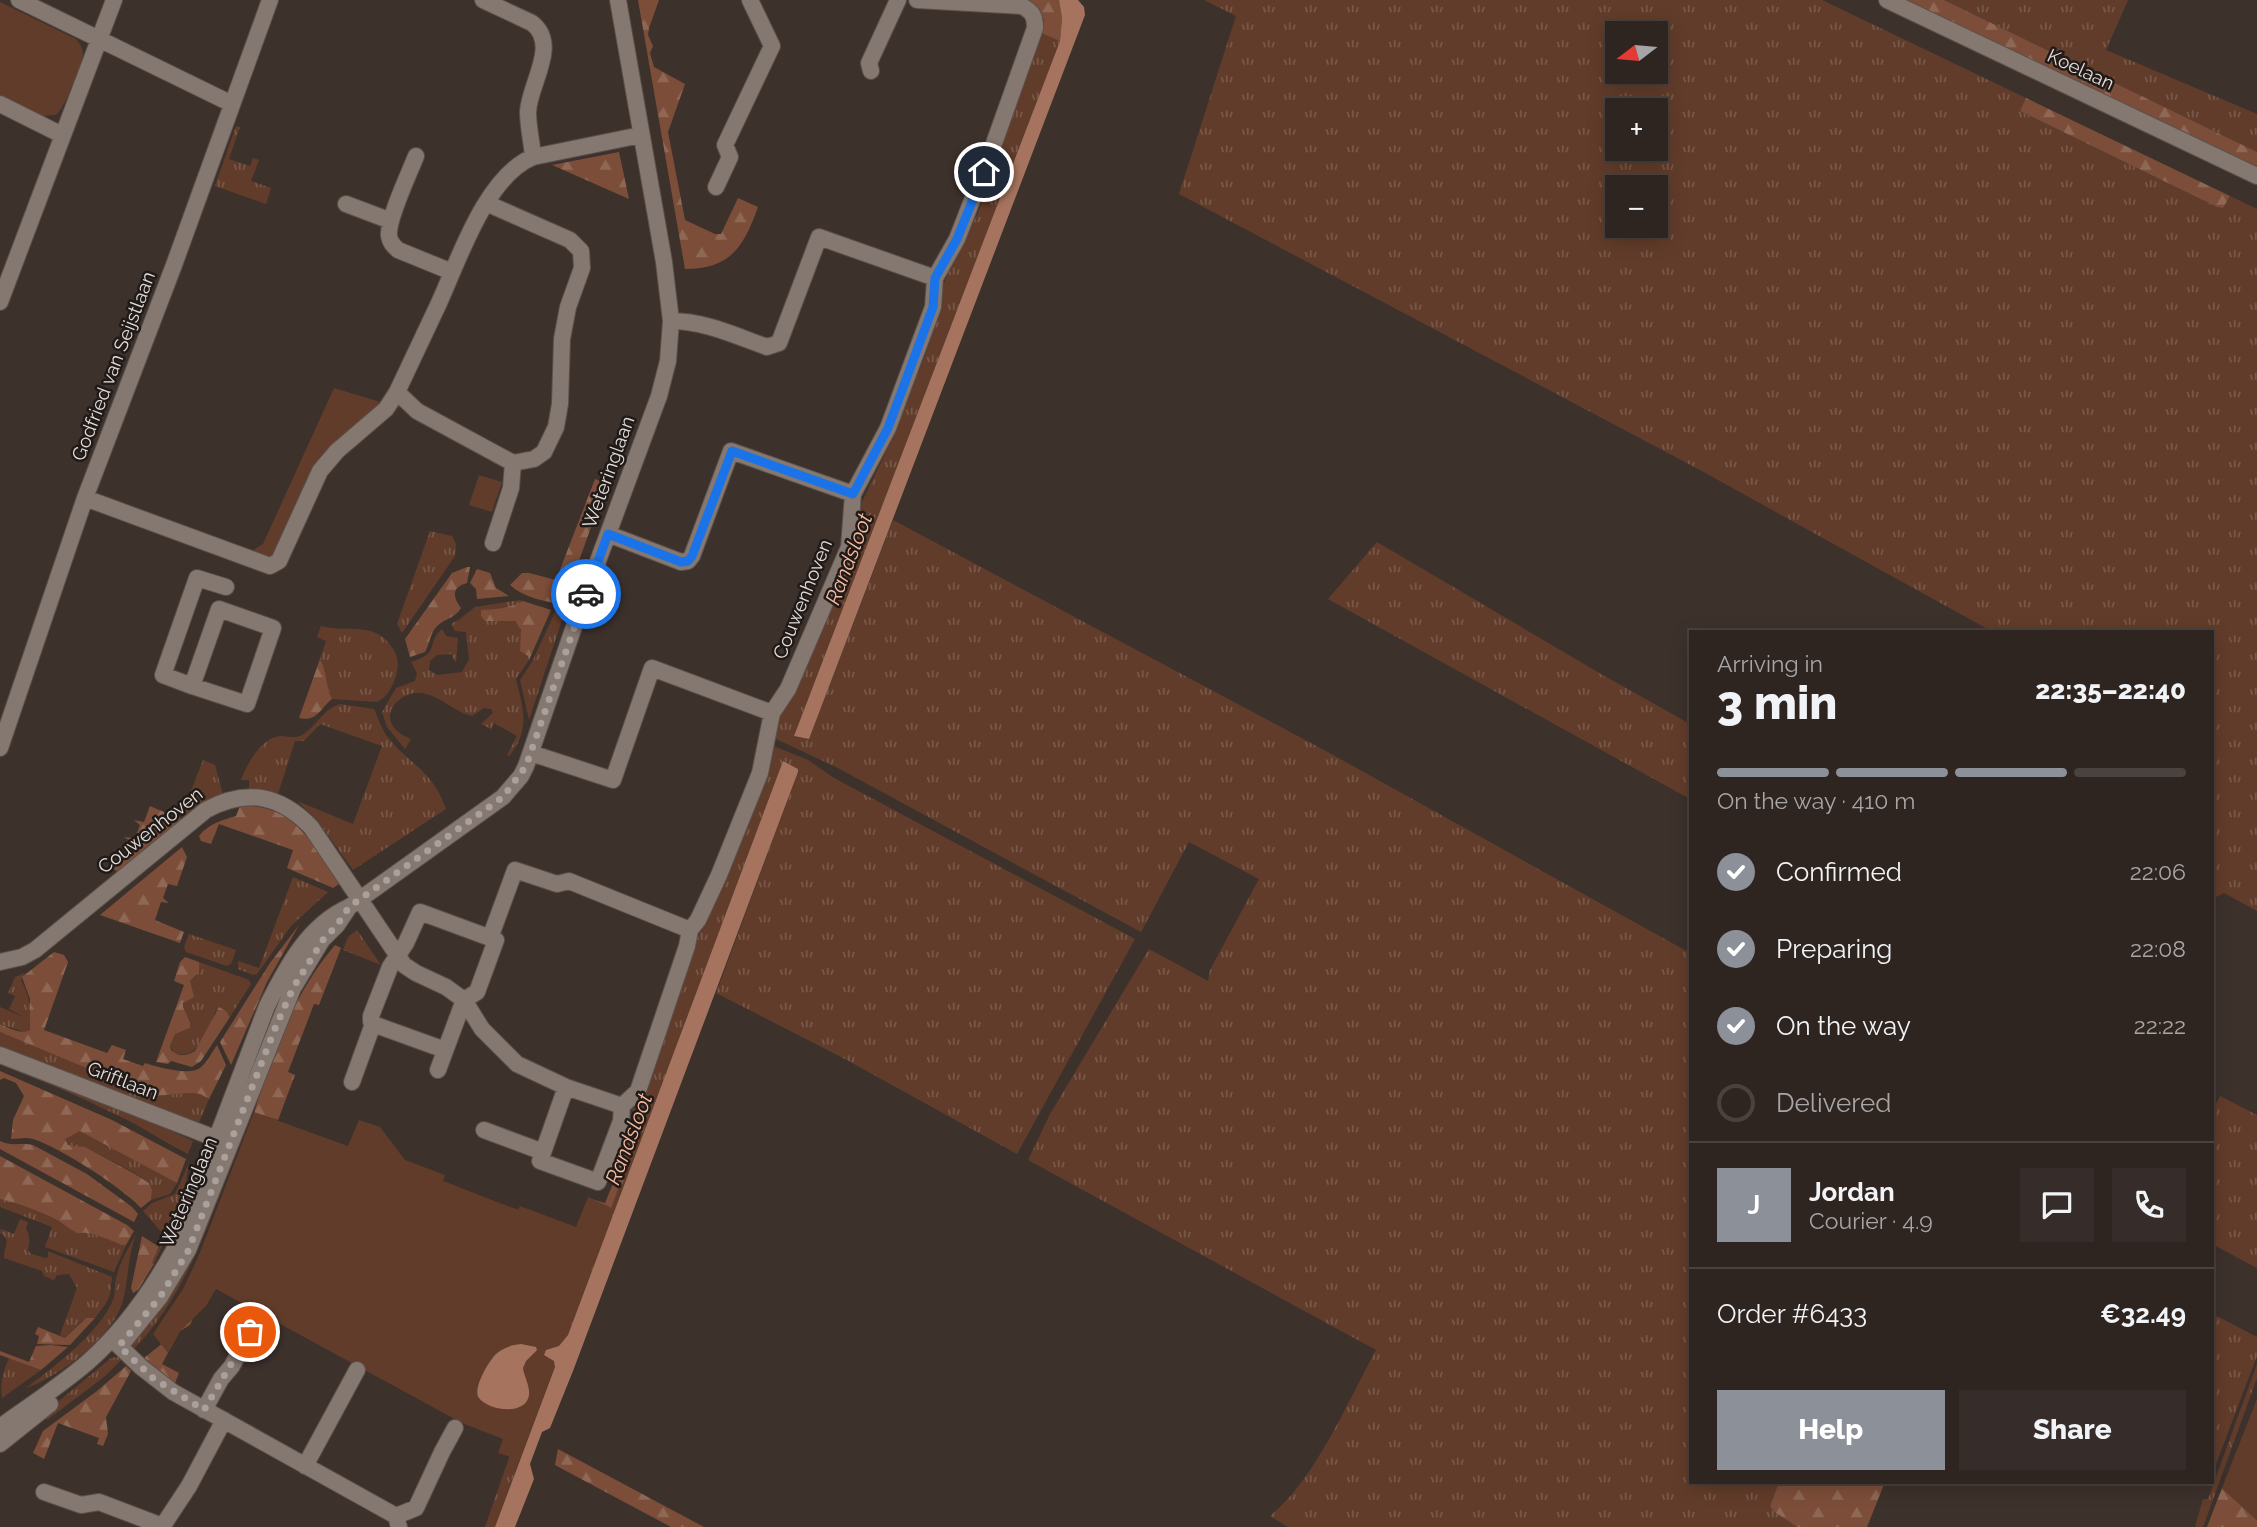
<!DOCTYPE html>
<meta charset="utf-8">
<style>
body{margin:0;font-family:Raleway,sans-serif;background:#362d2a;color:#f1f3f6;height:100vh;display:flex;flex-direction:column;font-size:26px;white-space:nowrap}
*{box-sizing:border-box;margin:0}
p{font-size:23px;color:#a7a5a5}
.icon{flex:none;width:38px;height:38px;fill:none;stroke:currentColor;stroke-width:2;stroke-linecap:round;stroke-linejoin:round}
.map{position:relative;flex:1;overflow:hidden}
.sheet{position:absolute;left:1689px;top:630px;width:525px;height:854px;display:flex;flex-direction:column;background:#2e2521;border-radius:0px;box-shadow:0 4px 18px #0003,0 0 0 2px #49423f}
.sheet>*{flex:none}
.needle{width:46px;rotate:254deg}
.fabs{position:absolute;left:1605px;top:21px;display:grid;gap:14px}
.fabs a{display:grid;place-items:center;width:63px;height:63px;border-radius:0px;background:#2e2521;box-shadow:0 4px 18px #0003,0 0 0 2px #49423f;font-size:35px}
.pin{position:absolute;display:grid;place-items:center;width:60px;height:60px;color:#fff;margin:-30px;border:4px solid #fff;border-radius:50%;box-shadow:0 2px 7px #0007}
.courier{position:absolute;display:grid;place-items:center;width:70px;height:70px;margin:-35px;border:5px solid #1a73e8;border-radius:50%;background:#fff;color:#222;box-shadow:0 2px 9px #0007}
.headline em{font-style:normal;font-weight:800}
.headline div{display:flex;flex-direction:column-reverse}
.headline{display:flex;align-items:center;justify-content:space-between;height:119px;padding:0 28px}
h1{font-size:46px;font-weight:800;line-height:52px}
.bar{display:grid;grid-template-columns:repeat(4,1fr);gap:10px 7px;align-content:center;height:84px;padding:0 28px}
.bar i{height:9px;border-radius:5px;background:#49423f}
.bar .current{background:#8c9099}
.bar p{grid-column:span 4}
.line{display:flex;align-items:center;gap:18px;padding:0 28px;border-top:2px solid #49423f}
.line div{flex:1}
.round{display:grid;place-items:center;flex:none;width:74px;height:74px;border-radius:0px;background:#362d2a}
ol{padding:0 28px;list-style:none}
li{display:flex;align-items:center;gap:21px;height:77px}
li p{margin-inline-start:auto}
li .icon{padding:7px;border-radius:50%;background:#8c9099;color:#fff;stroke-width:4}
li:last-child{color:#a7a5a5}
li i{width:38px;height:38px;border:4px solid #49423f;border-radius:50%}
.action{display:flex;gap:14px;margin-top:auto;padding:14px 28px}
.action a{flex:1;height:80px;border-radius:0px;background:#8c9099;color:#fff;font-size:28px;font-weight:800;line-height:80px;text-align:center}
.action a+a{background:#362d2a;color:#f1f3f6}
.map>svg:first-child{display:block}
.grass{fill:url(#grass-tufts);fill-rule:evenodd}
.forest{fill:url(#forest-firs)}
.park{fill:#623c2a}
.water{fill:#a6745e}
.lines{fill:none;stroke-linecap:round;stroke-linejoin:round}
.minor-casing{stroke:#5a504b;stroke-width:18}
.minor{stroke:#857871;stroke-width:16}
.done{stroke:#aaa09c;stroke-width:7;stroke-dasharray:0 12.6}
.route{stroke:#1a73e8;stroke-width:9}
.labels{text-anchor:middle;stroke-width:5;stroke-linejoin:round;paint-order:stroke}
.street-label{font-size:19px;fill:#e4dcd8;stroke:#201b18}
.water-label{font-size:21px;font-style:italic;fill:#f8ba9f;stroke:#201b18}
</style>
<div class="map">
<svg width="2257" height="1527" viewBox="0 0 2257 1527">
<defs>
<pattern id="grass-tufts" width="24" height="20" patternUnits="userSpaceOnUse" patternTransform="scale(1.75)"><rect width="24" height="20" fill="#623c2a"/><path d="M3 7l-1-3M5 7V3M7 7l1-3M15 17l-1-3M17 17v-4M19 17l1-3" fill="none" stroke="#785848"/></pattern>
<pattern id="forest-firs" width="22" height="20" patternUnits="userSpaceOnUse" patternTransform="scale(1.75)"><rect width="22" height="20" fill="#7c4e39"/><path d="M5 1l3.5 6h-7zM16 11l3.5 6h-7z" fill="#8e6755"/></pattern>
</defs>
<rect width="100%" height="100%" fill="#3d312c"/>
<path class="grass" d="M1204,0H1822L2026,98L2020,111L2217,207L2223,208L2230,196L2257,209V911L2224,893L2212,899V632H1993L1700,470L1179,194L1236,16ZM1617,33H1656V72H1617ZM1617,110H1656V149H1617ZM1617,187H1656V226H1617Z
M1944,0H2128L2106,50L2257,114V152Z
M1041,33L1060,41L794,736L809,739L893,520L1324,750L1690,953V1482H1779L1770,1506L1773,1511L1797,1527H1288L1270,1516C1315,1480 1348,1401 1376,1350L1028,1160L1050,1114L1149,949L1208,981L1210,970L1259,879L1189,842L1141,932L836,767L776,739L773,735L778,715L856,523L862,502L895,433L926,353L940,295L949,269L978,213L1018,93Z
M236,126L240,127L229,159L250,166L253,158L259,160L251,181L271,188L266,204L215,186Z
M430,531L452,536L456,544L455,556L402,633L397,624Z
M1377,542L1601,674L1690,724V799L1328,599Z
M520,600L523,601L514,607L500,610H481L485,621L512,620C524,627 522,638 520,650L528,656L529,660L516,679C523,708 531,730 509,756L507,755L517,736L494,723L491,729L481,724L493,713L491,709L484,708L472,716C454,712 441,696 422,693C402,690 378,713 397,731C400,734 406,737 411,739L405,749L387,727L382,712L396,688L415,681L417,673L411,662C441,653 426,643 442,629L446,636L458,638L456,663L451,654L437,655L430,661L429,670L437,675L462,672L469,659L466,632L455,631L451,624L460,619L475,607Z
M555,612L564,614L529,720L520,680L532,662Z
M321,626C345,633 375,621 391,646C397,653 399,662 397,672C394,684 388,697 377,702L332,699C325,685 328,674 320,659L326,641L317,637Z
M340,704L374,709C378,718 381,727 386,735C409,765 432,769 446,809L353,870L317,820L297,801L353,824L382,746L320,724L304,741H295L278,794L249,789V780H241C247,764 261,738 280,736C287,736 295,739 302,735C316,727 324,708 340,704Z
M771,745L808,760L834,778L1135,939L1017,1154L845,1059L716,993L798,772V769L783,761L568,1335L563,1342L495,1527H485L518,1432L442,1181L463,1189L453,1193C502,1206 553,1215 597,1239L612,1206L644,1118L631,1110L639,1105L646,1090L685,979L704,916Z
M203,760L215,765L223,795L185,819L182,814Z
M293,877L328,892L291,926L257,974L253,975L238,969V961L259,968Z
M357,930L381,965L343,950L348,937Z
M189,934L236,950L231,964L227,966L186,952L184,947Z
M199,962L249,980L251,984L230,1017L229,1014L216,1010C208,1029 200,1061 174,1053L170,1046L175,1034L190,1028V1021L182,1007L191,986L190,981L200,968Z
M25,973L21,980C32,1002 30,1007 30,1030L24,1032L0,1024V1007L26,1018L9,1009L15,996L8,993L15,977Z
M0,1032L153,1096L191,1093L200,1094L209,1099L199,1123L197,1122L0,1047Z
M0,1062L147,1120L193,1141L188,1154C170,1145 153,1134 135,1124C92,1102 46,1082 0,1064Z
M2220,1096L2257,1115V1268L2212,1244V1111Z
M80,1130L177,1183L170,1194L151,1200L152,1190L149,1183L135,1173L85,1147L68,1145L65,1139Z
M189,1163L183,1198L154,1264L152,1263L165,1236L143,1211L152,1203L175,1194Z
M226,1174C223,1188 217,1202 212,1215C193,1264 170,1312 133,1350L129,1345Z
M0,1199L11,1200L41,1212L66,1225L74,1232L88,1233L117,1241L121,1245H126L114,1272L45,1247L52,1227L0,1207Z
M20,1219L28,1222L26,1228C30,1237 30,1241 28,1250L31,1254L46,1258L48,1257V1251L112,1277L110,1295L105,1305L95,1318L83,1320L65,1338L60,1335L77,1288L69,1274L57,1275L54,1280L44,1276L42,1271L4,1258C3,1247 13,1240 0,1233L1,1229L14,1234Z
M136,1235C127,1257 129,1281 122,1304C110,1339 60,1376 26,1388C53,1368 101,1331 113,1300C116,1293 114,1286 116,1279C119,1264 128,1248 136,1235Z
M2217,1316L2257,1337V1356L2216,1464L2212,1462V1326Z
M117,1357L123,1358L104,1377L47,1420L42,1415L111,1358Z
M9,1358L41,1370L2,1398C0,1384 3,1372 9,1358Z
M2257,1364V1378L2203,1527H2195L2203,1499H2208Z"/>
<path class="forest" d="M638,0H659L649,28L648,35L653,46L650,53L654,67L685,84L668,132L685,220L715,234H721L738,198L758,207C744,246 731,269 685,269Z
M999,0H1059L1062,18L1060,41L1041,33L1044,20L1035,7Z
M1902,0H1944L2257,152V169Z
M2026,98L2230,196L2223,208L2217,207L2020,111Z
M619,152L629,199L552,165Z
M595,479L607,483L563,605C545,601 524,598 510,585L522,573H529L556,580Z
M467,567H470L467,583C452,587 452,596 461,608C455,619 441,619 434,630C430,636 429,645 425,652L410,657L405,639L452,573Z
M477,569L490,573L496,588L509,596L477,599L476,589L470,583Z
M523,601L551,610L529,660L528,656L520,651L521,630L515,621H485L481,616V610C497,609 509,609 523,601Z
M320,659C328,674 325,685 332,699C319,710 317,722 299,718Z
M150,806L164,812V816L174,819L179,817L183,821L118,872L112,868L113,862L122,863L130,841L124,837L135,838L140,825L134,820L144,822Z
M240,806C294,803 313,844 339,884L333,888L287,868L293,850L219,824L211,844L201,841L199,836C208,824 222,820 236,816Z
M182,847L187,857L177,886L168,884L163,898L169,903L161,902L155,920L184,932L180,943L100,915Z
M299,925L267,982L231,1065L220,1042L270,963Z
M335,945L341,948L319,1005L314,1004L288,1072L295,1075L278,1120L254,1113C272,1054 294,993 335,945Z
M54,952L64,955L68,962L44,1030L107,1053L112,1045L126,1050L123,1059L143,1066L145,1063C157,1067 189,1076 200,1068C207,1063 212,1052 217,1045L226,1065L209,1099L200,1094L191,1093L153,1096L0,1032V1024C9,1028 21,1035 30,1030V999L22,977Z
M185,957L199,962C201,973 197,973 190,981L194,997L183,1003V1007L190,1022V1028L175,1034L170,1046L171,1050C178,1057 186,1056 195,1051L219,1007L226,1011L230,1017L201,1061L192,1067L171,1061L168,1064L156,1062L184,985L174,981L180,962Z
M0,1071L112,1120L186,1159L177,1183L80,1131L65,1139L68,1145L85,1147L135,1174L149,1183L152,1190L151,1200L141,1208C123,1188 59,1147 33,1139C26,1137 18,1139 11,1139L13,1120L24,1096L16,1083L4,1078L0,1080Z
M638,1114L644,1118L612,1206L597,1239L588,1198L605,1203L618,1171L612,1166L618,1168Z
M0,1141C11,1147 22,1142 33,1145L87,1174L132,1207L138,1214L134,1222L0,1149Z
M0,1156L127,1225L134,1231L126,1245H121C117,1242 92,1233 86,1233C80,1232 81,1235 75,1232C69,1229 63,1223 57,1220C42,1212 16,1202 0,1199Z
M142,1236L159,1247L152,1263L154,1264L138,1290L133,1293L131,1288Z
M86,1318H95L70,1345L37,1344L39,1336L35,1334L38,1327L65,1338Z
M193,1319L190,1325L180,1331L162,1364L179,1373L175,1383L144,1358Z
M51,1345L68,1347L41,1370L0,1355V1351L29,1362L36,1346Z
M126,1366L131,1371L106,1417L108,1434L103,1446L97,1444L99,1438L58,1423L44,1459L33,1453L43,1431L97,1391Z
M558,1449L704,1527H671L555,1465Z
M1779,1482H1885L1867,1527H1797L1773,1511L1770,1506Z
M2222,1488L2257,1520V1527H2207Z"/>
<path class="park" d="M0,2L76,39C80,44 83,48 83,54C82,66 65,108 56,115L43,116L0,95Z
M334,388L384,403L345,437L273,560L246,555L263,544Z
M479,475L502,482L492,512L469,505Z
M254,1112L348,1146L359,1120L380,1127L405,1160L445,1175L443,1181L518,1210L520,1206L576,1227L588,1197L614,1209L520,1460L498,1453L503,1439L462,1423L216,1289L206,1306L180,1331L168,1353L153,1334L183,1289L199,1255Z
M2257,1399V1520L2222,1488Z"/>
<path class="water" d="M1059,0H1078L1084,7L1085,15L809,739L794,736L1060,41L1062,18Z
M783,761L798,769V772L573,1371L550,1428L542,1432L530,1464L534,1479L515,1527H495L555,1367L554,1361L544,1355L546,1350L559,1346L568,1335Z
M521,1344L536,1347L537,1350L526,1361L523,1368C524,1377 530,1385 529,1395C526,1416 489,1411 479,1398C472,1389 489,1361 496,1354C503,1348 511,1345 521,1344Z"/>
<g class="lines">
<defs>
<path id="minor" d="M19,0L232,104
M483,0L532,23C560,45 529,84 528,112C528,127 532,143 533,157
M1887,0L2257,176
M871,71L869,63L898,0
M0,104L62,135
M416,156C409,174 387,220 389,236C390,243 394,246 398,250L452,272
M716,187L730,157L725,145L772,46L750,0
M346,204L391,221
M0,302L114,0
M671,321C705,321 736,336 767,347L779,343L819,237L935,278
M397,392L417,411L513,463L534,459L544,452L556,427L560,404L562,339L568,307L582,268L581,251L570,240L486,203
M85,498L270,566L279,561L320,471L337,451L386,409L397,392C411,362 425,333 439,303C459,259 486,176 533,157L641,135
M608,534L681,562L688,561L692,556L731,451L853,494
M493,543L511,488L513,463
M219,609L273,628L247,704L192,686Z
M192,686L163,675L197,578L226,587
M0,748L85,498L174,265L270,0
M531,753L613,780L652,668L772,713
M490,938L515,870L557,884L569,881L690,930
M0,962L22,957L35,950L206,810C247,788 280,795 311,827L404,965L416,973L446,987L464,1000L482,1029L517,1064L566,1087L622,1106
M373,1024L445,1050
M0,1055L225,1142
M352,1082L373,1024L371,1022V1016L390,967L406,943L420,912L496,940L477,992L464,1000L438,1070
M566,1087L540,1161L598,1182L621,1121L622,1106L638,1091L687,946L690,930L698,920L719,875L760,773L772,713L788,689L849,547L853,494L888,428L933,307L935,278L957,239L992,149L1035,28C1035,15 1032,12 1022,6L917,0
M484,1130L543,1152
M112,1339L141,1367L173,1392L396,1516L399,1527
M125,1340L160,1297L188,1250L293,988L322,940L337,925L349,907
M204,1410L221,1379L232,1366L259,1315
M0,1427C29,1406 60,1386 88,1362C124,1330 151,1292 174,1250L267,1006C286,968 308,925 349,907L503,797L521,776L526,766L578,615L659,396L668,361L671,321L664,262L618,0
M0,1444L50,1404
M305,1466L357,1370
M44,1492L81,1505L99,1502L162,1526
M396,1516L416,1508L442,1452L455,1428
M162,1527L189,1486L224,1420"/>
</defs>
<use href="#minor" class="minor-casing"/>
<use href="#minor" class="minor"/>
</g>
<g class="lines">
<path class="done" d="M250,1332L204,1410L153,1378L119,1346L160,1297L188,1251L276,1026L293,988L323,940L337,925L349,907L503,797L526,766L586,594"/>
<path class="route" d="M586,594L608,534L681,562L688,561L692,556L732,451L853,494L888,428L933,307L935,278L957,239L984,172"/>
</g>
<g class="labels">
<g class="street-label">
<text transform="translate(2081 69) rotate(25)" y="7">Koelaan</text>
<text transform="translate(113 366) rotate(-69)" y="7">Godfried van Seijstlaan</text>
<text transform="translate(608 472) rotate(-70)" y="7">Weteringlaan</text>
<text transform="translate(802 599) rotate(-68)" y="7">Couwenhoven</text>
<text transform="translate(150 830) rotate(-38)" y="7">Couwenhoven</text>
<text transform="translate(123 1080) rotate(21)" y="7">Griftlaan</text>
<text transform="translate(188 1192) rotate(-67)" y="7">Weteringlaan</text>
</g>
<g class="water-label">
<text transform="translate(849 559) rotate(-69)" y="7">Randsloot</text>
<text transform="translate(629 1139) rotate(-69)" y="7">Randsloot</text>
</g>
</g>
</svg>
<div class="fabs">
<a><svg class="needle" viewBox="-14 -14 28 28"><path d="M0-13l5 13h-10z" fill="#e53935"/><path d="M0 13l5-13h-10z" fill="#a7a5a5"/></svg></a>
<a>+</a>
<a>−</a>
</div>
<div class="pin" style="left:250px;top:1332px;background:#ea580c"><svg class="icon" aria-label="bag" viewBox="0 0 24 24"><path d="M5 8h14l-1 12H6zM9 8a3 3 0 0 1 6 0"/></svg></div>
<div class="pin" style="left:984px;top:172px;background:#1f2937"><svg class="icon" aria-label="home" viewBox="0 0 24 24"><path d="M3 11l9-7 9 7M6 9v11h12V9"/></svg></div>
<div class="courier" style="left:586px;top:594px"><svg class="icon" aria-label="car" viewBox="0 0 24 24"><path d="M5 17H2v-5l4-1 3-4h7l3 4 3 1v5h-3M9 17h6M6 11h13"/><circle cx="7" cy="17" r="2"/><circle cx="17" cy="17" r="2"/></svg></div>
<section class="sheet">
<div class="headline"><div><h1>3 min</h1><p>Arriving in</p></div><em>22:35–22:40</em></div>
<div class="bar"><i class="current"></i><i class="current"></i><i class="current"></i><i></i><p>On the way · 410 m</p></div>
<ol>
<li><svg class="icon" aria-label="check" viewBox="0 0 24 24"><path d="M5 12l5 5 9-10"/></svg>Confirmed<p>22:06</p></li>
<li><svg class="icon" aria-label="check" viewBox="0 0 24 24"><path d="M5 12l5 5 9-10"/></svg>Preparing<p>22:08</p></li>
<li><svg class="icon" aria-label="check" viewBox="0 0 24 24"><path d="M5 12l5 5 9-10"/></svg>On the way<p>22:22</p></li>
<li><i></i>Delivered</li>
</ol>
<div class="line" style="height:126px"><b class="round" style="background:#8c9099;color:#fff">J</b><div><b>Jordan</b><p>Courier · 4.9</p></div><a class="round"><svg class="icon" aria-label="chat" viewBox="0 0 24 24"><path d="M4 5h16v11H9l-5 4z"/></svg></a><a class="round"><svg class="icon" aria-label="phone" viewBox="0 0 24 24"><path d="M5 4h4l2 5-3 2q2 4 5 5l2-3 5 2v4C11 20 4 13 5 4z"/></svg></a></div>
<div class="line" style="height:91px"><div>Order #6433</div><b>€32.49</b></div>
<div class="action"><a>Help</a><a>Share</a></div>
</section>
</div>
